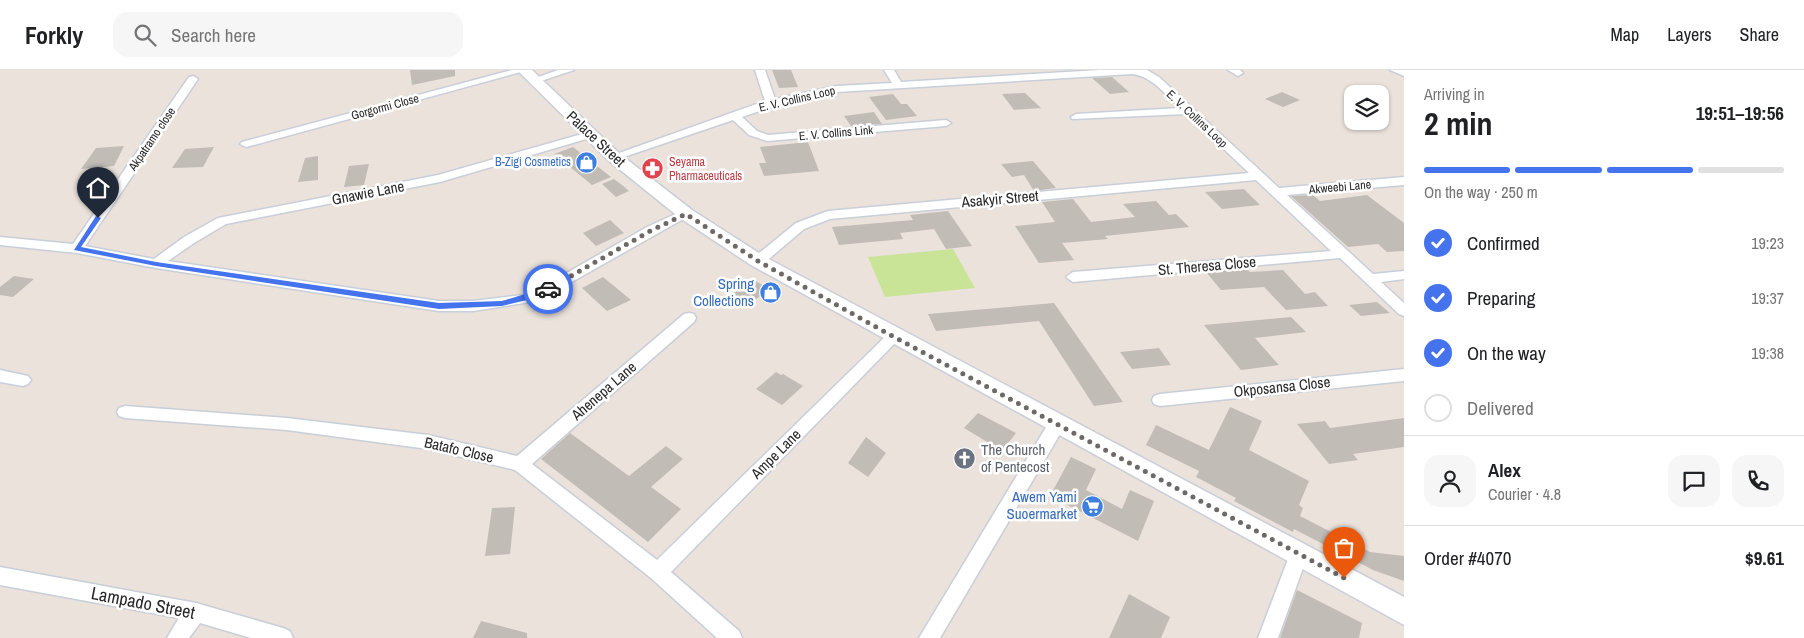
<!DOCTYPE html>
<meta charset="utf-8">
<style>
body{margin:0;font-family:"Archivo Narrow",sans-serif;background:#f6f6f6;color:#202124;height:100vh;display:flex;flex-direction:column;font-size:19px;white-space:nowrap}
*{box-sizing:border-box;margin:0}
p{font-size:16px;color:#757577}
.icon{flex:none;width:28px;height:28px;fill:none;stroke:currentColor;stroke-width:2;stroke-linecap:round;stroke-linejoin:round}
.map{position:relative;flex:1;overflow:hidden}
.side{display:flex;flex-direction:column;background:#fff;width:400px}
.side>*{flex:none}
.buttons{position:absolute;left:1344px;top:15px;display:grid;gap:10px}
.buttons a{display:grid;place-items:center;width:45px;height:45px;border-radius:10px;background:#fff;box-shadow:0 1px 4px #0004;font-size:25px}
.pin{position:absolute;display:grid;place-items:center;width:42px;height:42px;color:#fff;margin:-51px -21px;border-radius:50% 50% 50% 0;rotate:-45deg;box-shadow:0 0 5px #0007}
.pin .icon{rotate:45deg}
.courier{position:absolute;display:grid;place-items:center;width:50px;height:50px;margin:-25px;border:4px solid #4473ed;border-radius:50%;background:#fff;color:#222;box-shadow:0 1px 6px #0007}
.overview em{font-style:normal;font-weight:800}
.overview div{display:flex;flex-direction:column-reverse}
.overview{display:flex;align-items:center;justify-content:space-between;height:85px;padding:0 20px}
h1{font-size:32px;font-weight:800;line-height:38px}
.bar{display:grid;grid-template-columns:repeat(4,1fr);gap:8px 5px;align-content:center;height:60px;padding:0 20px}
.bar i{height:6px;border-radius:4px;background:#e0e0e0}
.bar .current{background:#4473ed}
.bar p{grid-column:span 4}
.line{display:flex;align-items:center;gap:12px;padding:0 20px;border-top:1px solid #e0e0e0}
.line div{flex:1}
.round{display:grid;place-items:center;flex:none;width:52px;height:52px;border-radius:15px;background:#f6f6f6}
ol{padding:0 20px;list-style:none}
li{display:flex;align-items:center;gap:15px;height:55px}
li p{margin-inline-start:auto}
li .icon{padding:5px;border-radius:50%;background:#4473ed;color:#fff;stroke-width:4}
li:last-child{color:#757577}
li i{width:28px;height:28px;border:2px solid #e0e0e0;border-radius:50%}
header{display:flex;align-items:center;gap:30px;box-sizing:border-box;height:70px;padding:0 25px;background:#fff;border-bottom:1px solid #e0e0e0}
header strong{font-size:24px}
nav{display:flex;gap:28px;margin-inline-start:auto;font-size:18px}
.search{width:350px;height:45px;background:#f6f6f6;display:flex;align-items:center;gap:12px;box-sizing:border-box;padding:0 18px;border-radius:15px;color:#757577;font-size:19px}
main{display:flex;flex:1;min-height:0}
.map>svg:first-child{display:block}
.pitch{fill:#cae497}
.building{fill:#c2bcb7}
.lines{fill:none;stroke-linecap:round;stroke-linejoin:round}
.street-casing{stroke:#c9ced9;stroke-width:3}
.secondary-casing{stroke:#c9ced9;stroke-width:3}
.street{fill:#fff;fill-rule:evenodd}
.secondary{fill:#fff;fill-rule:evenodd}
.route{fill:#4473ed}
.done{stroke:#6c6967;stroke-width:5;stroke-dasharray:0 9}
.labels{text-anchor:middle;stroke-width:5;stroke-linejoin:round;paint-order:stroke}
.far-street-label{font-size:12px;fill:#282828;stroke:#fff}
.far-shop-label{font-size:12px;fill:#366cbe;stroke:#fff;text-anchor:end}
.far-health-label{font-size:12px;fill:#be3a42;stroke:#fff;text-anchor:start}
.street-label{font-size:15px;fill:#282828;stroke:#fff}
.shop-label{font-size:15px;fill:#366cbe;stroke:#fff;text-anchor:end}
.worship-label{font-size:15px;fill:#5b616d;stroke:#fff;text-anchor:start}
.near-street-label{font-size:18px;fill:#282828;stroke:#fff}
</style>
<header>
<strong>Forkly</strong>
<div class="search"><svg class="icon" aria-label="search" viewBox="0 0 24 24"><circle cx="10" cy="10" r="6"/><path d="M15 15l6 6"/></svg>Search here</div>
<nav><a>Map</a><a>Layers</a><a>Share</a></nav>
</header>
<main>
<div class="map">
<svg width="1404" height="568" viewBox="0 0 1404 568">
<rect width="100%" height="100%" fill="#eae2db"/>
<path class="pitch" d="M953,179L975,218L885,227L868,187Z"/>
<path class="building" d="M410,0H455V6L412,15Z
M772,0H791L798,17L779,18Z
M1112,7L1129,22L1110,24L1092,8Z
M1282,22L1300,30L1283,37L1265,29Z
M1025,23L1041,38L1014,40L1002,24Z
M893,24L901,34H907L917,46L886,50L869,27Z
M874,42L882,54L851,56L844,46Z
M808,72L819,101L764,106L759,93H766L760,77Z
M124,76L114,96L81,99L96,78Z
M214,77L203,97L172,98L185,79Z
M573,77L611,107L592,115L554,84Z
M318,86V110L298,112L305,88Z
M1033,91L1056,118L1034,121L1024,105L1012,107L1001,94Z
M369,94L364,115L344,117L349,96Z
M614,109L622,115L629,121L616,127L602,114Z
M1244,119L1260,135L1222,139L1205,122Z
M1313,125L1320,131L1367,125L1404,153V181L1387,182L1378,174L1348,177L1291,126Z
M1073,129L1091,152L1135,147L1123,134L1156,131L1169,145L1176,144L1189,157L1105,166L1108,169L1062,173L1074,190L1039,193L1015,156L1055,152L1042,132Z
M948,141L972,176L946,179L934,159L900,163L903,169L839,175L832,157L913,150L910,145Z
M610,150L624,163L596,176L583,163Z
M1246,198L1250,202L1283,200L1305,224L1315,222L1328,236L1286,240L1264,217L1221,220L1206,202Z
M14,206L34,209L13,227L0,225V217Z
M603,207L631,230L607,241L582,218Z
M752,209L769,219L750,234L733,224Z
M1377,232L1390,243L1361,246L1349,235Z
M1054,233L1123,332L1094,336L1039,251L936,261L928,244Z
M1291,247L1306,262L1255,268L1279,295L1241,300L1204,255Z
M1159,278L1171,295L1132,299L1120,282Z
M776,302L781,305L783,304L803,316L782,335L756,319Z
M1230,337L1262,351L1249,380L1309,411L1299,435L1303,438L1300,446L1370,482L1404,486V511L1373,500L1294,459L1293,462L1234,431L1236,428L1196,407L1199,401L1146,375L1156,355L1209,380Z
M978,343L1016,363L1002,381L964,358Z
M1404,348V377L1353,384L1358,390L1329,394L1297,354L1325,351L1330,358Z
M570,363L629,406L666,376L683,389L651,417L681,439L648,472L541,389Z
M866,367L886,383L868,407L848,393Z
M1071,387L1096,399L1086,420L1122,439L1130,420L1154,431L1138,471L1050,426Z
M515,437L510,484L485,486L492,438Z
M1297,520L1362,553L1359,568H1280Z
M1129,524L1170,547L1161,568H1109Z
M481,551L527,563V568H473Z"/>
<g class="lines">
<defs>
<path id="street" d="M512,0H528L250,76L246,77L240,74L242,72Z
M558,0H574L535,13L530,10Z
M755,0H765L775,29L837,16L892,13L884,0H894L901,12L1100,0H1147L1159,7L1279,118L1404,107V115L1287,125L1373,204L1404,201V209L1381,212L1404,233V246L1399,244L1340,188L1073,212L1066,207L1073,202L1331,181L1256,110L830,149L804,159L763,194H753L751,191L753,188L796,153L828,141L1249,103L1187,44L1072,49L1071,47L1076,44L1180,38C1166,25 1152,6 1132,4L837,22L774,36L742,47L757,61L768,65L946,50L951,53L946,56L767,71L749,65L733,50L618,89H610L608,87L765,31Z
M1228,0H1240L1243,3L1238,6Z
M1390,0H1404V6Z
M193,6L198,9L85,176L154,189L184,167L218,148L438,105L589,62L595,65L593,67L440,112L226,154L194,173L168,191L439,231H473L523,225L544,216L647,157L682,141L686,140L692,144L554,222L530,232L473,241H439L156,198L77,183L0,175V167L73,174L189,7Z
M689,243L694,244L696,248L694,252L532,394L657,490L889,263H899L901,267L671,502L739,561L742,568H717L651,508L515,400L428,379L287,360L125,348L119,346L117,342L119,338L125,336L287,348L428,365L517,386L684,244Z
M1404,299V311L1160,336L1154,334L1152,330L1154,326L1160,324Z
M0,300L28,306L31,310L28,314L23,316L0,312Z
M1057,348L1063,349L1065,354L1063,359L940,568H919L1051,349Z
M1299,476L1306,478L1308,484L1278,568H1258L1290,484L1292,478Z
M0,497L196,533L283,558L290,561L293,568H251L200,553L189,568H167L179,548L0,515Z"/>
<path id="secondary" d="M517,0H532L620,84L692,140L765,187L1404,527V555L751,195L680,148L608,90Z"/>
</defs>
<use href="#street" class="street-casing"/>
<use href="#secondary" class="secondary-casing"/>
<use href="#street" class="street"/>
<use href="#secondary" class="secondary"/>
</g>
<path class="route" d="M96,146L101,148L81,177L156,192L439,233L502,231L548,217L552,219L527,230L502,236L439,239L156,196L74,180Z"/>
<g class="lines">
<path class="done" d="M548,219L652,160L686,144L758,191L894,267L1344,508"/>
</g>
<defs>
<symbol id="shop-disc" viewBox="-11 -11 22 22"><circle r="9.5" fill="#3f7fe0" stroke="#fff"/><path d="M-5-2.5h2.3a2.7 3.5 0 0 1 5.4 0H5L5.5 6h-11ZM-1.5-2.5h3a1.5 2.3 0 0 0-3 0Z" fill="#fff"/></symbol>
<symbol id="pharmacy-disc" viewBox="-11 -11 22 22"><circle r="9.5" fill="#e0444e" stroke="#fff"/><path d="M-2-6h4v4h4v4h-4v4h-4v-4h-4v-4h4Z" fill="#fff"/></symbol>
<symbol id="church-disc" viewBox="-11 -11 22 22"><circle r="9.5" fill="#6b7280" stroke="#fff"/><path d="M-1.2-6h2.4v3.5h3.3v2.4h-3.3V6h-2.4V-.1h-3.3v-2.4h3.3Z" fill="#fff"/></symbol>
<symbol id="supermarket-disc" viewBox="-11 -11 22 22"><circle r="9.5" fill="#3f7fe0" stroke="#fff"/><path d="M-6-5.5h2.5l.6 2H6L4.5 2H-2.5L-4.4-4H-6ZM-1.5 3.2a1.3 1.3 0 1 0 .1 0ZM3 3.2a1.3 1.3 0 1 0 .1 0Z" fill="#fff"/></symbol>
</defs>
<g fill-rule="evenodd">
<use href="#shop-disc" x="574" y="80" width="25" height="25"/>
<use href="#pharmacy-disc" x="640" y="86" width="25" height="25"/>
<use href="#shop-disc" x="758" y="210" width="25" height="25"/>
<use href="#church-disc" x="952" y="376" width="25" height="25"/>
<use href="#supermarket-disc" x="1080" y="424" width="25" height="25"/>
</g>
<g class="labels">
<g class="far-street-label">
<text transform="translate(797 29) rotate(-13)" y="4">E. V. Collins Loop</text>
<text transform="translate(385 37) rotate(-15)" y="4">Gorgormi Close</text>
<text transform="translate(1197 49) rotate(43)" y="4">E. V. Collins Loop</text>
<text transform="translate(836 63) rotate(-5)" y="4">E. V. Collins Link</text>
<text transform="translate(152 69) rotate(-56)" y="4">Akpatramo close</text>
<text transform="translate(1340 117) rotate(-5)" y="4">Akweebi Lane</text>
</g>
<g class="far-shop-label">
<text x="571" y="96">B-Zigi Cosmetics</text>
</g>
<g class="far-health-label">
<text x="669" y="96">Seyama<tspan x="669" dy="14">Pharmaceuticals</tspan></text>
</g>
<g class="street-label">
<text transform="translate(596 69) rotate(43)" y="5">Palace Street</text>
<text transform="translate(368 123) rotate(-11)" y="5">Gnawie Lane</text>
<text transform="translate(1000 129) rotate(-5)" y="5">Asakyir Street</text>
<text transform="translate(1207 196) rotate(-5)" y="5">St. Theresa Close</text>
<text transform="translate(1282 317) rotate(-6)" y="5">Okposansa Close</text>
<text transform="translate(604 321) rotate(-41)" y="5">Ahenepa Lane</text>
<text transform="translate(459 380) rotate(13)" y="5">Batafo Close</text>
<text transform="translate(776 384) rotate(-45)" y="5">Ampe Lane</text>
</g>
<g class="shop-label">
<text x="754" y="219">Spring<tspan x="754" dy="17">Collections</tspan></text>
<text x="1077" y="432">Awem Yami<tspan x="1077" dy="17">Suoermarket</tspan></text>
</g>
<g class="worship-label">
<text x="981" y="385">The Church<tspan x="981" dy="17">of Pentecost</tspan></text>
</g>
<g class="near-street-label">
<text transform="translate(143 533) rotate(11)" y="6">Lampado Street</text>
</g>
</g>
</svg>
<div class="buttons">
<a><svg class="icon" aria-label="layers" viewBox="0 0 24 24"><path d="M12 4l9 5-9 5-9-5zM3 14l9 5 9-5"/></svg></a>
</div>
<div class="pin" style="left:1344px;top:508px;background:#ea580c"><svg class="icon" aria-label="bag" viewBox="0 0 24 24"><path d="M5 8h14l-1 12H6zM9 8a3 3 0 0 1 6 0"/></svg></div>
<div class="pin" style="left:98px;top:148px;background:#1f2937"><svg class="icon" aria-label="home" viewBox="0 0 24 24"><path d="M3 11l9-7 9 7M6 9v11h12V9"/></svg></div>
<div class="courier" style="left:548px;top:219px"><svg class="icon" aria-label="car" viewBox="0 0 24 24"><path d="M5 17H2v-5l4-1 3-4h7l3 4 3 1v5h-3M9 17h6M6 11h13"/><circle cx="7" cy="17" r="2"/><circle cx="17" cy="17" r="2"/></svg></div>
</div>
<section class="side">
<div class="overview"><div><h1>2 min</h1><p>Arriving in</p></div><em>19:51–19:56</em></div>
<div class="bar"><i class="current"></i><i class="current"></i><i class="current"></i><i></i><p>On the way · 250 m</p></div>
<ol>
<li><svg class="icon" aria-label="check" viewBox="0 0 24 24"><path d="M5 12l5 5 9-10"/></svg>Confirmed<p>19:23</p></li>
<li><svg class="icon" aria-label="check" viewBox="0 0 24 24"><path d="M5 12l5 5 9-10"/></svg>Preparing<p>19:37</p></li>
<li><svg class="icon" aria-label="check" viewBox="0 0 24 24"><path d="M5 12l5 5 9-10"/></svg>On the way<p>19:38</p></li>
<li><i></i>Delivered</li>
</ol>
<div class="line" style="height:90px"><a class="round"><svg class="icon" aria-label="person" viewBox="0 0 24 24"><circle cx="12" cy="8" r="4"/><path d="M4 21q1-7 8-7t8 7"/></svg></a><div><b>Alex</b><p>Courier · 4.8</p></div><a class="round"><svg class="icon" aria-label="chat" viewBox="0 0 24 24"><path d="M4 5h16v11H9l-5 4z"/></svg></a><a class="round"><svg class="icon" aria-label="phone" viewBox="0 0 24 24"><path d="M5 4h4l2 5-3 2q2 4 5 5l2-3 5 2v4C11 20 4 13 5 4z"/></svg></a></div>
<div class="line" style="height:65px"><div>Order #4070</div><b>$9.61</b></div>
</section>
</main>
